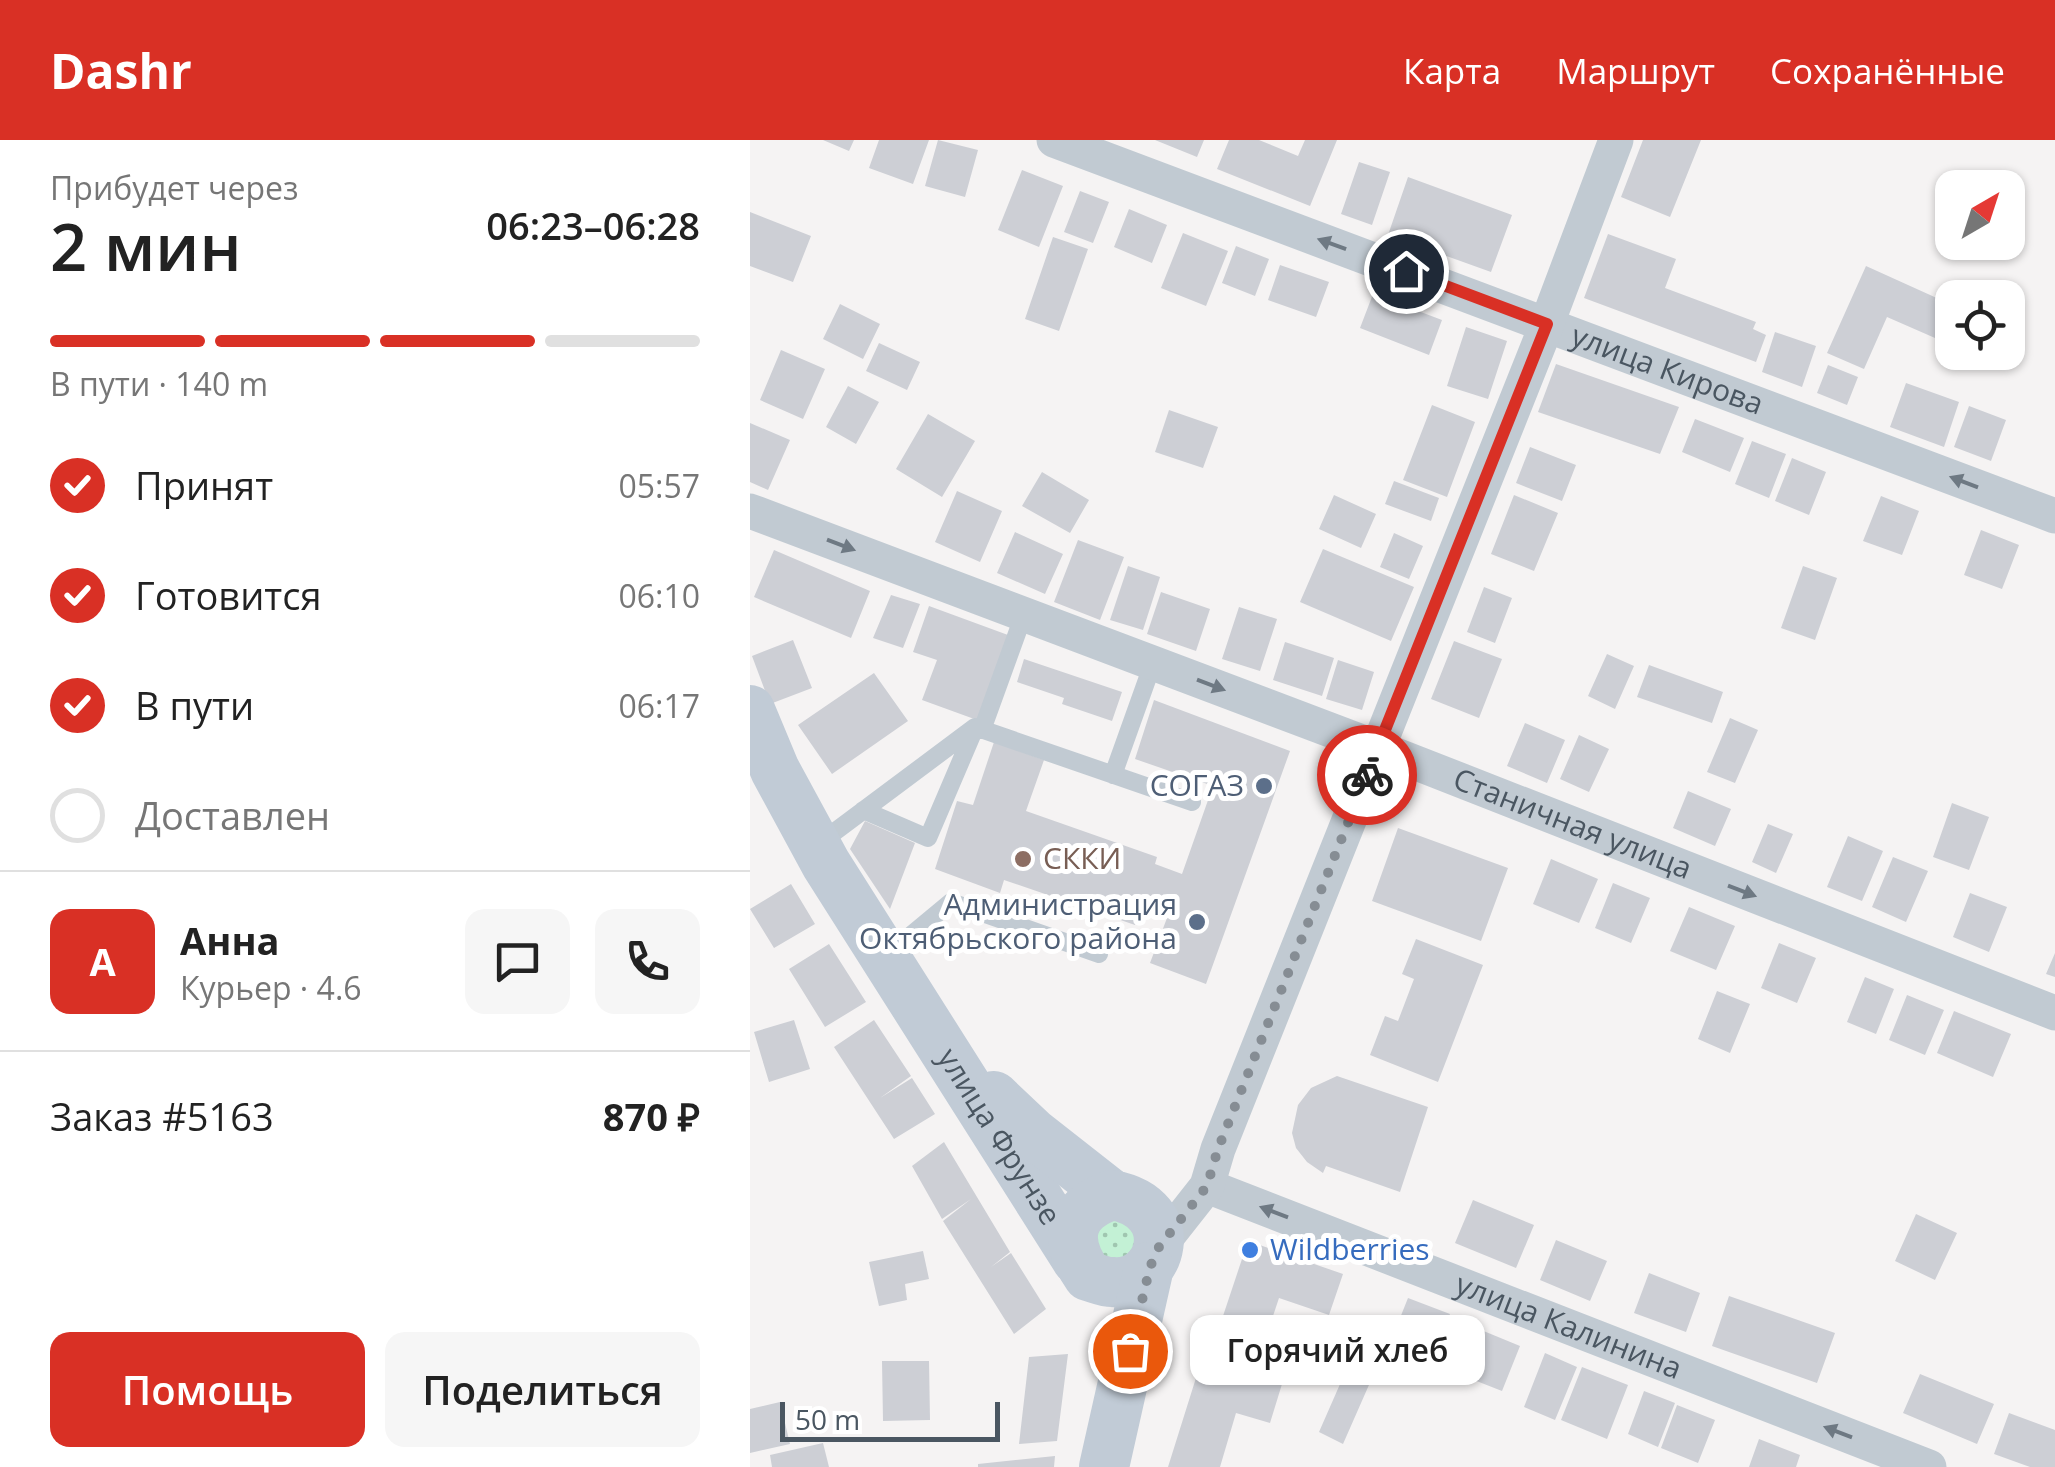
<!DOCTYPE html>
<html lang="ru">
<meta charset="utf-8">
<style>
body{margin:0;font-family:"Open Sans",sans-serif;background:#f6f6f6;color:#222;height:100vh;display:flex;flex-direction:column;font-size:38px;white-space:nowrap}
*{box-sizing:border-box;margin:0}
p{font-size:32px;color:#767676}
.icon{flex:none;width:55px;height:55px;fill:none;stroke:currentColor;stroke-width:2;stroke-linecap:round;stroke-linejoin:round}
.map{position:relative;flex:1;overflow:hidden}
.details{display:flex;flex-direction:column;background:#fff;width:750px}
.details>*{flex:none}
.needle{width:65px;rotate:39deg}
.buttons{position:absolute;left:1185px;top:30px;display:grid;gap:20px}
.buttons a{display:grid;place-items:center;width:90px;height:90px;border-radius:20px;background:#fff;box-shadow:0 2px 8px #0004;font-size:50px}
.scale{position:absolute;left:30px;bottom:25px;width:220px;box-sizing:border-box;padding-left:10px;border:5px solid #4a5661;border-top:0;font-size:28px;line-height:35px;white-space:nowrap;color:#4a5661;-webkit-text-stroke:8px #fff;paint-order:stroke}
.pin{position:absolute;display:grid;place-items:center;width:85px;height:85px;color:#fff;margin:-42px;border:5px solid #fff;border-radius:50%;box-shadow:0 2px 10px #0007}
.courier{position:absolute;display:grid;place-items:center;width:100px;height:100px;margin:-50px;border:8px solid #d93025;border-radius:50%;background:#fff;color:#222;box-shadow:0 2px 12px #0007}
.bubble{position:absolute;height:70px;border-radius:20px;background:#fff;box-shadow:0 2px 8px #0004;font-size:32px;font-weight:600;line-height:70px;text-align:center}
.head em{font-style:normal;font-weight:600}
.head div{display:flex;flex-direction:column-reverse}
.head{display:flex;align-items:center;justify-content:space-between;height:170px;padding:0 50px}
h1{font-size:65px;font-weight:600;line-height:75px}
.bar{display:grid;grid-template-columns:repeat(4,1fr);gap:15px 10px;align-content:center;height:120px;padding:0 50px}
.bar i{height:12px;border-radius:8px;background:#e0e0e0}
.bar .on{background:#d93025}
.bar p{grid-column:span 4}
.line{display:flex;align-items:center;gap:25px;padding:0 50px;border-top:2px solid #e0e0e0}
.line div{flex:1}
.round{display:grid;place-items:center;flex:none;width:105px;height:105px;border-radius:20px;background:#f6f6f6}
ol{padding:0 50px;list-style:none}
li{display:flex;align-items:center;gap:30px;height:110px}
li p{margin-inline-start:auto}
li .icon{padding:10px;border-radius:50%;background:#d93025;color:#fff;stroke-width:4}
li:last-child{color:#767676}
li i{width:55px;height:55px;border:5px solid #e0e0e0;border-radius:50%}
.cta{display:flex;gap:20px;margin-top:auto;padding:20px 50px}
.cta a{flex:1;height:115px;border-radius:20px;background:#d93025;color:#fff;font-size:40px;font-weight:600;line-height:115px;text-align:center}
.cta a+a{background:#f6f6f6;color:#222}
header{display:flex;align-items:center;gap:60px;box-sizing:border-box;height:140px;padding:0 50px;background:#d93025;color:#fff}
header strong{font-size:48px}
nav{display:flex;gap:55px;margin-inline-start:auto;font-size:35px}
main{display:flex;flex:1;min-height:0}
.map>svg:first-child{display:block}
.grass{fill:url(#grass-dots)}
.building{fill:#cdcfd5}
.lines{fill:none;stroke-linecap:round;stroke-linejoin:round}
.service{stroke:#c1cad2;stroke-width:18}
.minor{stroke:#c1cad2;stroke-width:35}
.secondary{stroke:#c1cbd6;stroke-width:50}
.oneway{fill:#6e7983}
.done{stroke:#868d94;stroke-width:10;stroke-dasharray:0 18}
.route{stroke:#d93025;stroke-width:12}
.service-dot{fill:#5c6f8a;stroke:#fff;stroke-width:4}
.education-dot{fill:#8d6e63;stroke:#fff;stroke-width:4}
.shop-dot{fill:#3f7fe0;stroke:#fff;stroke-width:4}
.labels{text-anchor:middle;stroke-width:10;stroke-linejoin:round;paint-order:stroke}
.street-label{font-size:30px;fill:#4a5661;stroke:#fff}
.service-label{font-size:30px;fill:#4e5e75;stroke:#fff;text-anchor:end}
.education-label{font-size:30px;fill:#785e54;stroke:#fff;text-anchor:start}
.shop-label{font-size:30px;fill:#366cbe;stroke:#fff;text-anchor:start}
</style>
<header>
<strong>Dashr</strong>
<nav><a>Карта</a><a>Маршрут</a><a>Сохранённые</a></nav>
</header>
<main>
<section class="details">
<div class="head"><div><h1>2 мин</h1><p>Прибудет через</p></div><em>06:23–06:28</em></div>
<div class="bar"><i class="on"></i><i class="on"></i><i class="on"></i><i></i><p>В пути · 140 m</p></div>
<ol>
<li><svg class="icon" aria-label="check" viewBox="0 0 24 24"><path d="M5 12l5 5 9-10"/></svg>Принят<p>05:57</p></li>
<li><svg class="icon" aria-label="check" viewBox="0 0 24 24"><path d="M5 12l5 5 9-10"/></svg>Готовится<p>06:10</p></li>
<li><svg class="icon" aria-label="check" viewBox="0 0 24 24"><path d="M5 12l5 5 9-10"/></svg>В пути<p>06:17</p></li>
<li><i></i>Доставлен</li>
</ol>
<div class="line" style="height:180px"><b class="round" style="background:#d93025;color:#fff">А</b><div><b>Анна</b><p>Курьер · 4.6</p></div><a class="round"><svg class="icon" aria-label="chat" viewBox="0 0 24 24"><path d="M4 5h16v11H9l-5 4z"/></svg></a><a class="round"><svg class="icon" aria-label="phone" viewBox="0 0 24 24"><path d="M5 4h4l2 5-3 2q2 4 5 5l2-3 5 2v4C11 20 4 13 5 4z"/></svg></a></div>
<div class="line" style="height:130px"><div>Заказ #5163</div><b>870 ₽</b></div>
<div class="cta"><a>Помощь</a><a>Поделиться</a></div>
</section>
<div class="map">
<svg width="1305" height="1327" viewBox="0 0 1305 1327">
<defs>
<pattern id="grass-dots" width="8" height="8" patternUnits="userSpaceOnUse" patternTransform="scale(2.5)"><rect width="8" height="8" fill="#c3f1d5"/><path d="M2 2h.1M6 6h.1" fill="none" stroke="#a0c6b0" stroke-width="1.8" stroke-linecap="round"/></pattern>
</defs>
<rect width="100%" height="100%" fill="#f5f3f3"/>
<path class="grass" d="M351,1070L399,1094L366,1131L336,1094Z"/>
<path class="building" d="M73,0H104L99,11Z
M129,0H179L163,44L119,28Z
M188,0L228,10L215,57L175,46Z
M405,0H454L447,17Z
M479,0H509L548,16L555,0H587L560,66L467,29Z
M893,0H951L920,77L871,57Z
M609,22L640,32L622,85L591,74Z
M272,30L313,46L289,107L248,90Z
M658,37L762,75L741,132L638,95Z
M330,51L359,62L343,103L314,92Z
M379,69L417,85L402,123L364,107Z
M0,72L61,96L43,142L0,126Z
M433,93L478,111L456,166L411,148Z
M858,94L926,119L915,148L1006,182L1003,189L1016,195L1006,222L834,158Z
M303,97L338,109L309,191L275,179Z
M486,106L519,119L505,156L472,143Z
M530,125L579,142L566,177L518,160Z
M1116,126L1200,164L1185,198L1137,177L1114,229L1077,213Z
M623,154L692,180L679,215L610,188Z
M90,164L130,184L113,219L73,199Z
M716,187L757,201L738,259L697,246Z
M1025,192L1066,206L1052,247L1012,232Z
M129,203L170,222L157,250L116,231Z
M31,210L75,229L53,279L10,260Z
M806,224L929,267L910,314L788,272Z
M1078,225L1108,237L1097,265L1067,253Z
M1156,243L1209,262L1194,307L1140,287Z
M98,246L129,262L106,304L76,287Z
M682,265L725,282L697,357L653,340Z
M1219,266L1256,280L1241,321L1204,307Z
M419,270L468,287L453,328L405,312Z
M178,274L225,301L192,357L146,329Z
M945,279L994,298L980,332L932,312Z
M0,283L40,300L18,350L0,342Z
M1002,301L1036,314L1019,358L985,344Z
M780,307L826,325L812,361L766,343Z
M1042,318L1076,332L1059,375L1025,361Z
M292,332L339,360L320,393L272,366Z
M644,341L689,358L681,381L635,364Z
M207,351L252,371L230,422L185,402Z
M584,355L626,374L611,408L569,389Z
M764,355L808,373L784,431L741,414Z
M1131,356L1169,371L1152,415L1113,401Z
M1231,390L1269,405L1252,449L1214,435Z
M265,392L313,414L295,454L247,433Z
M644,393L673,406L659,439L630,427Z
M328,400L374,417L350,480L304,462Z
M573,409L664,447L641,501L550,462Z
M24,410L120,451L101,498L4,457Z
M378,426L410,437L393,490L360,480Z
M1053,426L1087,438L1065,500L1031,488Z
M734,447L762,458L745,503L717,492Z
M411,452L460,469L446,511L397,494Z
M141,455L170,464L153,508L123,498Z
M179,466L258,495L227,580L172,560L187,520L163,512Z
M489,467L527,479L510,531L472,519Z
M43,500L62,548L20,564L2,516Z
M704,501L752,519L729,578L681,559Z
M535,502L584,518L572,556L523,540Z
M857,514L884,526L865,569L838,556Z
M274,519L372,552L362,581L312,564L314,558L267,542Z
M588,520L624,532L612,570L576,559Z
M899,525L973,552L962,583L887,557Z
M124,533L158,581L82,634L48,585Z
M404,560L540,611L456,844L400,823L420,770L393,761L385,785L254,740L250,753L185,729L207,661L223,665L244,602L294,620L276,671L407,717L405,724L432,734L463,646L385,619Z
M980,578L1008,590L985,643L957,632Z
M775,583L815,600L797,643L757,626Z
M829,595L859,609L839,652L810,639Z
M938,651L981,669L965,706L923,688Z
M1202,663L1239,677L1219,730L1183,717Z
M115,681L165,703L140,769L100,709Z
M1018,684L1043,694L1026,733L1002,722Z
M648,688L758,728L731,801L622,761Z
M1098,696L1133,711L1112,761L1077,747Z
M1143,717L1178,731L1156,782L1122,767Z
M801,719L848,739L829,783L783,764Z
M863,743L900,758L881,803L845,788Z
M41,744L65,784L24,808L0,769Z
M1220,753L1257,767L1239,812L1203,797Z
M939,767L985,786L966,830L920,811Z
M666,799L733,825L688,942L620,915L635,876L648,881L664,839L652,834Z
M1029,803L1066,818L1047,863L1011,848Z
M79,804L116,862L75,887L39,829Z
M1305,813V837L1296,834Z
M1115,837L1144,849L1126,894L1097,882Z
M967,851L1000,864L980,913L948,899Z
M1157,855L1194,870L1175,915L1139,900Z
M1204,871L1261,894L1243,937L1187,913Z
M44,880L60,929L19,942L4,892Z
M124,880L161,936L130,958L162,938L185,974L144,999L84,907Z
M587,936L678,967L650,1052L576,1026L573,1033L557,1022L546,1008L542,993L548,965L561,948Z
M194,1002L260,1112L241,1127L261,1113L296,1169L264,1194L193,1081L221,1059L192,1079L162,1026Z
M723,1060L784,1085L766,1128L705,1103Z
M1166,1074L1207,1093L1185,1140L1145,1121Z
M806,1100L857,1121L840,1161L790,1140Z
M498,1101L593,1134L579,1175L529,1158L514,1203L469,1188Z
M173,1111L179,1139L155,1144L157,1160L129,1166L119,1122Z
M899,1133L950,1153L936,1192L884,1173Z
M979,1156L1085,1193L1067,1243L962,1206Z
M658,1158L700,1174L684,1215L642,1198Z
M619,1178L644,1188L593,1304L569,1292Z
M719,1185L770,1206L752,1251L701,1231Z
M456,1206L536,1231L520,1283L486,1273L470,1327H418Z
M795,1213L827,1227L805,1280L774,1267Z
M318,1214L307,1301L269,1304L279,1217Z
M132,1221H179L180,1280L133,1281Z
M832,1227L878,1245L857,1299L811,1280Z
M1170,1234L1244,1264L1227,1304L1153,1273Z
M894,1251L925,1263L908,1307L878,1294Z
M30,1262L40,1304L0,1313V1269Z
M927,1265L965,1280L948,1323L911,1308Z
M1259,1273L1305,1290V1327H1280L1244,1314Z
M1009,1299L1050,1315L1046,1327H999Z
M73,1303L79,1327H22L20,1315Z
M305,1316L304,1327H228V1324Z"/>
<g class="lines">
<path class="service" d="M232,590L274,474
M363,635L403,523
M113,670L178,698L225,588
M71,702L225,587L442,662
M136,816L201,762L349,814"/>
<g class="minor">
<path id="s1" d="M304,0L1305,376"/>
<path id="s2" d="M0,371L628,608L1305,873"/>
<path id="s3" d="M457,1046L1179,1327"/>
<path d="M409,1107L457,1046L468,1009L793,194L866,0"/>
</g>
<g class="secondary">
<path id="s4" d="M0,570L25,630L76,724L327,1120"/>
<path d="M244,956L283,993L362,1055"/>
<path d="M362,1055C435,1068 413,1147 362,1142C354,1142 346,1138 338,1136C313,1100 318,1070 362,1055Z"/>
<path d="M354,1327L399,1127"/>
</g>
</g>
<defs><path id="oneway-solid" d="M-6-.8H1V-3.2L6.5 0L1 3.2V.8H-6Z" transform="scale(2.5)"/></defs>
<g class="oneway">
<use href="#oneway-solid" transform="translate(582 104) rotate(-160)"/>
<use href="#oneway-solid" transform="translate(1214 342) rotate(-159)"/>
<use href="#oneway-solid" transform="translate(91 405) rotate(21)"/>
<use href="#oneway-solid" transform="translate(461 545) rotate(21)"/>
<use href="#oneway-solid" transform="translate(992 751) rotate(21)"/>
<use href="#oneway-solid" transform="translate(524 1072) rotate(-159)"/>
<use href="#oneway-solid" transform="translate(1088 1292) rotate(-159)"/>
</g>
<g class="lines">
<path class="done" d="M380,1211L400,1127L409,1107L457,1046L468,1009L617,635"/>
<path class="route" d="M617,635L797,184L656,131"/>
</g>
<g class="service-dot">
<circle cx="514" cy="646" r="10"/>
<circle cx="447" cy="782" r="10"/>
</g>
<circle class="education-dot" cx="273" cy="719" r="10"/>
<circle class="shop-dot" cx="500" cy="1110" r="10"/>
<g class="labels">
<g class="street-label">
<text dy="10" stroke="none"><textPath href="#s1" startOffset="655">улица Кирова</textPath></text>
<text dy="10" stroke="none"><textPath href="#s2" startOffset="880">Станичная улица</textPath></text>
<text dy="10" stroke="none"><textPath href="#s4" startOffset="495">улица Фрунзе</textPath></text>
<text dy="10" stroke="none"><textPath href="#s3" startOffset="388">улица Калинина</textPath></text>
</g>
<g class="service-label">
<text x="494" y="656">СОГАЗ</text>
<text x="427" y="775">Администрация<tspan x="427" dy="34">Октябрьского района</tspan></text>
</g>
<g class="education-label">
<text x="293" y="729">СККИ</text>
</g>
<g class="shop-label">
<text x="520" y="1120">Wildberries</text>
</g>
</g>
</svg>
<div class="buttons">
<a><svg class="needle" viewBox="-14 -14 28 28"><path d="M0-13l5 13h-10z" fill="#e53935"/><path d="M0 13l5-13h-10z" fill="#767676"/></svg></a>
<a><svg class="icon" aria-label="locate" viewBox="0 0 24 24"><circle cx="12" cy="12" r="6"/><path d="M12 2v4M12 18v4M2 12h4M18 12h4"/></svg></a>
</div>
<div class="scale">50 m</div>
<div class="pin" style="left:380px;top:1211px;background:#ea580c"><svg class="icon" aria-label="bag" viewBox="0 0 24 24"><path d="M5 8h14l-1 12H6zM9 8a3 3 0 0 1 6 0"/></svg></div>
<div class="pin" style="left:656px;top:131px;background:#1f2937"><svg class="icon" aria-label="home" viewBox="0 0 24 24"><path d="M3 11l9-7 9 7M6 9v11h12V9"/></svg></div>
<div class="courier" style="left:617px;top:635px"><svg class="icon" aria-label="bike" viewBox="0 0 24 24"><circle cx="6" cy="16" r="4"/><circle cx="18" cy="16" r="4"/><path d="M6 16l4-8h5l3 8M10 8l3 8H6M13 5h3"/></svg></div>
<div class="bubble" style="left:440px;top:1175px;width:295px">Горячий хлеб</div>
</div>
</main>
